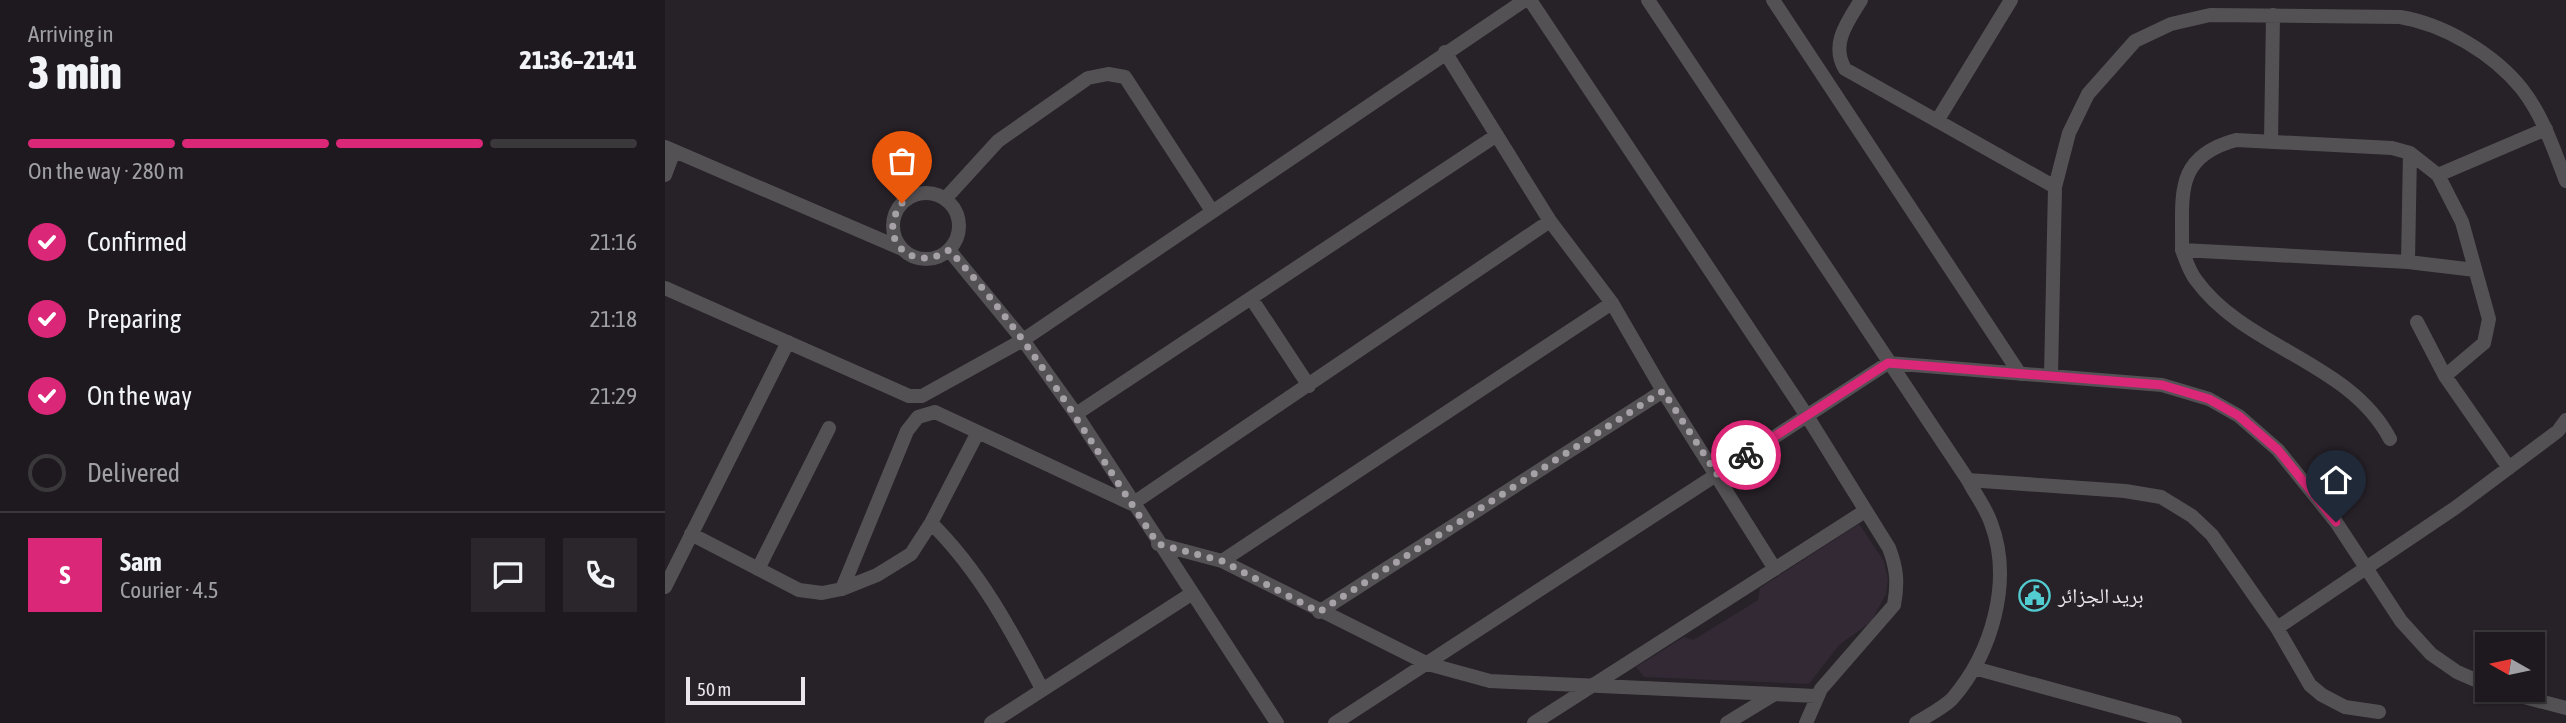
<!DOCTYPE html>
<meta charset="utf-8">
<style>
body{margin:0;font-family:"Asap Condensed","Noto Naskh Arabic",sans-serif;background:#2a262b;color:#f1f3f6;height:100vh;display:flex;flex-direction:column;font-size:26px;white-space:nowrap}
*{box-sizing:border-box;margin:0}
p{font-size:23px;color:#a0a0a4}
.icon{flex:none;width:38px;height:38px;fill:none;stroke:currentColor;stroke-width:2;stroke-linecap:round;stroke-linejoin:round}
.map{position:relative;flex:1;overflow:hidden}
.drawer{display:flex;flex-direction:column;background:#1d191e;width:665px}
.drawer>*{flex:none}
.needle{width:46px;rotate:279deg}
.tools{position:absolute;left:1810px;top:632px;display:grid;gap:14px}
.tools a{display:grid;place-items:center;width:70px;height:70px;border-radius:0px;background:#1d191e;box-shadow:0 2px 5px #0004,0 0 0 2px #3b383c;font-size:35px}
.scale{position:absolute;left:21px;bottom:18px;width:119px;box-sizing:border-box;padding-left:7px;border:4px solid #eae6eb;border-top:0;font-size:19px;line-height:24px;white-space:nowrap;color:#eae6eb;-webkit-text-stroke:5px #272128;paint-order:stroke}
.pin{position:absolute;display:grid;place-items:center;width:60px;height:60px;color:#fff;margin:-72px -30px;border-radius:50% 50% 50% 0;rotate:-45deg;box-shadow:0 0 7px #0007}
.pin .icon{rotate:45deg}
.courier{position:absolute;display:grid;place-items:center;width:70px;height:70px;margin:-35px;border:5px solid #db2777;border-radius:50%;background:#fff;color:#222;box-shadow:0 2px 9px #0007}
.head em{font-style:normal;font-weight:800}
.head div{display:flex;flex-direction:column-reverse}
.head{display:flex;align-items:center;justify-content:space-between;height:119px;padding:0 28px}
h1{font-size:46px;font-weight:800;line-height:52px}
.bar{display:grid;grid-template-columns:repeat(4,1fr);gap:10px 7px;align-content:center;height:84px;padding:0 28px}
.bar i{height:9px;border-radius:5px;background:#3b383c}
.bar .selected{background:#db2777}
.bar p{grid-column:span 4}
.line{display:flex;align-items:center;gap:18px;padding:0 28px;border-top:2px solid #3b383c}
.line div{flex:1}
.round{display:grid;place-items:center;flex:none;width:74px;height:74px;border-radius:0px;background:#2a262b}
ol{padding:0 28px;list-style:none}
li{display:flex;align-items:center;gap:21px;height:77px}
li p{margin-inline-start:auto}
li .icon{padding:7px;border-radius:50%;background:#db2777;color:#fff;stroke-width:4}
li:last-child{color:#a0a0a4}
li i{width:38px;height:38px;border:4px solid #3b383c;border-radius:50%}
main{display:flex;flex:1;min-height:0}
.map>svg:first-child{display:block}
.built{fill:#322935}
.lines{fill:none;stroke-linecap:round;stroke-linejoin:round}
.minor{stroke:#545155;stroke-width:14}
.done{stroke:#a6a1a7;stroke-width:7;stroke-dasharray:0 12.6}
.route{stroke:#db2777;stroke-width:9}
.labels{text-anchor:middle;stroke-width:7;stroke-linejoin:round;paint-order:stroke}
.poi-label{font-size:21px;fill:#eae6eb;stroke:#272128;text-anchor:start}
</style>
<main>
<section class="drawer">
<div class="head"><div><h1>3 min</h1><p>Arriving in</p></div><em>21:36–21:41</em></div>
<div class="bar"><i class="selected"></i><i class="selected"></i><i class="selected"></i><i></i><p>On the way · 280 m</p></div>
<ol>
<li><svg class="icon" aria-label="check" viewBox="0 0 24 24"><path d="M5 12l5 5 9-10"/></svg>Confirmed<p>21:16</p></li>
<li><svg class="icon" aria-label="check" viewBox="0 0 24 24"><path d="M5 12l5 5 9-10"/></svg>Preparing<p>21:18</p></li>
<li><svg class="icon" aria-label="check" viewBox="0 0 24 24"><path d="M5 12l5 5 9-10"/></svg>On the way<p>21:29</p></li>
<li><i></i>Delivered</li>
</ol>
<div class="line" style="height:126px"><b class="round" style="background:#db2777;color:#fff">S</b><div><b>Sam</b><p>Courier · 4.5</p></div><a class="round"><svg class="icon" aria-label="chat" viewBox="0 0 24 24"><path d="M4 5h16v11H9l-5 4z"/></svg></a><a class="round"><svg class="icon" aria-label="phone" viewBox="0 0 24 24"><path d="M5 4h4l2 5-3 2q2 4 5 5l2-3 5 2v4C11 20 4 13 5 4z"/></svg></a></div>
</section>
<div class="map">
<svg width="1901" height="723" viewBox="0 0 1901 723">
<rect width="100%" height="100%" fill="#272128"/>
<path class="built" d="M1194,524L1219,561L1223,579L1221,594L1206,622L1174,645L1144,684L979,677L971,667L1019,637L1028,640L1093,600L1095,588Z"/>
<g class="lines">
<path class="minor" d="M865,0L1142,416L1224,548C1232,569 1233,583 1229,605L1156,689L1141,723
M983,0L1303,480C1310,494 1321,508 1326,523C1348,581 1327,653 1287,699C1278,708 1262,716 1251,723
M1108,0L1355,374
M1196,0C1183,21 1165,44 1180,69L1390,187
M780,52L885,221L947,303L998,391L1110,569
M1272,121L1346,0
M1606,141L1608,15
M0,147L235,248
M0,175L9,151
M1773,175L1881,129
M228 226a33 33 0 1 1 66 0a33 33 0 1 1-66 0Z
M280,199L333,141L423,78L443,74L460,77L547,211
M1517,250C1521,260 1524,271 1531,280C1581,349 1684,361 1725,439
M1743,262L1745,153
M0,288L217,384L244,396H257L358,340L284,250
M586,298L644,386
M1752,322L1780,376L1844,468
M1386,376L1390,187L1404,133L1423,94L1470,41L1506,24L1545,15L1735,17C1779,24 1829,54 1857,89C1878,116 1889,150 1901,181
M1780,376L1819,343L1824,319L1797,222L1773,175L1745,153L1727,148L1571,140C1508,157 1518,196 1517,250L1743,262L1810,270
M411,414L832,135
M1303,480L1460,491L1496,497L1527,516L1547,535L1612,628L1645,685L1657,695L1680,707L1714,712
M266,523C314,570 346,630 377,689
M26,534L134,590L157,593L177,589L212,575L246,554L266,523L312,434
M493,544L557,561L763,664L825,681L1151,696
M557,561L947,303
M93,569L164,428
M0,587L123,342
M177,589L242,431L253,417L270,412L467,504L885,221
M654,612L998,391
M1612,628L1790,508L1893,431L1901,420
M1309,668L1510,723
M1833,690L1901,708
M326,723L526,594
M612,723L411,414L358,340L860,0
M670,723L1223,363L1497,385L1544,399L1574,416L1613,450L1671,522L1736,621L1766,654L1792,672L1822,685
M869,723L1200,511
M1062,723L1108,695"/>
</g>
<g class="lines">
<path class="done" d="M237,203C210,239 247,274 284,250C367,339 426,444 493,544L557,561L654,612L998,391L1052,474L1081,455"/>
<path class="route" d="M1081,455L1223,363L1497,385L1544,399L1574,416L1613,450L1671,522"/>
</g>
<defs>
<symbol id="civic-ring" viewBox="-11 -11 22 22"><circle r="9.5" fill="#272128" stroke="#52ccd0" stroke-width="1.5"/><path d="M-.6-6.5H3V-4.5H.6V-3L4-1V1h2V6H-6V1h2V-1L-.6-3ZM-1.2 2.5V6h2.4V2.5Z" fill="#52ccd0"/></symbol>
</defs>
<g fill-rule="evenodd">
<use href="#civic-ring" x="1352" y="578" width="35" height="35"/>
</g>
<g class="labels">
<g class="poi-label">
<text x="1393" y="603">بريد الجزائر</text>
</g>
</g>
</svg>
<div class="tools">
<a><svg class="needle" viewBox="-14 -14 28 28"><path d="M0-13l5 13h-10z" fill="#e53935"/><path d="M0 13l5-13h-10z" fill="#a0a0a4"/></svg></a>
</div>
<div class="scale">50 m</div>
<div class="pin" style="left:237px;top:203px;background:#ea580c"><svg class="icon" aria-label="bag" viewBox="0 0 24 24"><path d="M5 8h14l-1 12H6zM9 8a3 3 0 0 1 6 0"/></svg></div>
<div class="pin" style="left:1671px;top:522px;background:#1f2937"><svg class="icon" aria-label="home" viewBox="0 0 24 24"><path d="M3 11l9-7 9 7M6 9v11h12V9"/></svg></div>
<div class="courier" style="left:1081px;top:455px"><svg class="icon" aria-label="bike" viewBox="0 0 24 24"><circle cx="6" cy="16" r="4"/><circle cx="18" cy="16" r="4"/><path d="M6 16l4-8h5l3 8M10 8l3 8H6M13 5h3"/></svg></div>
</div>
</main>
